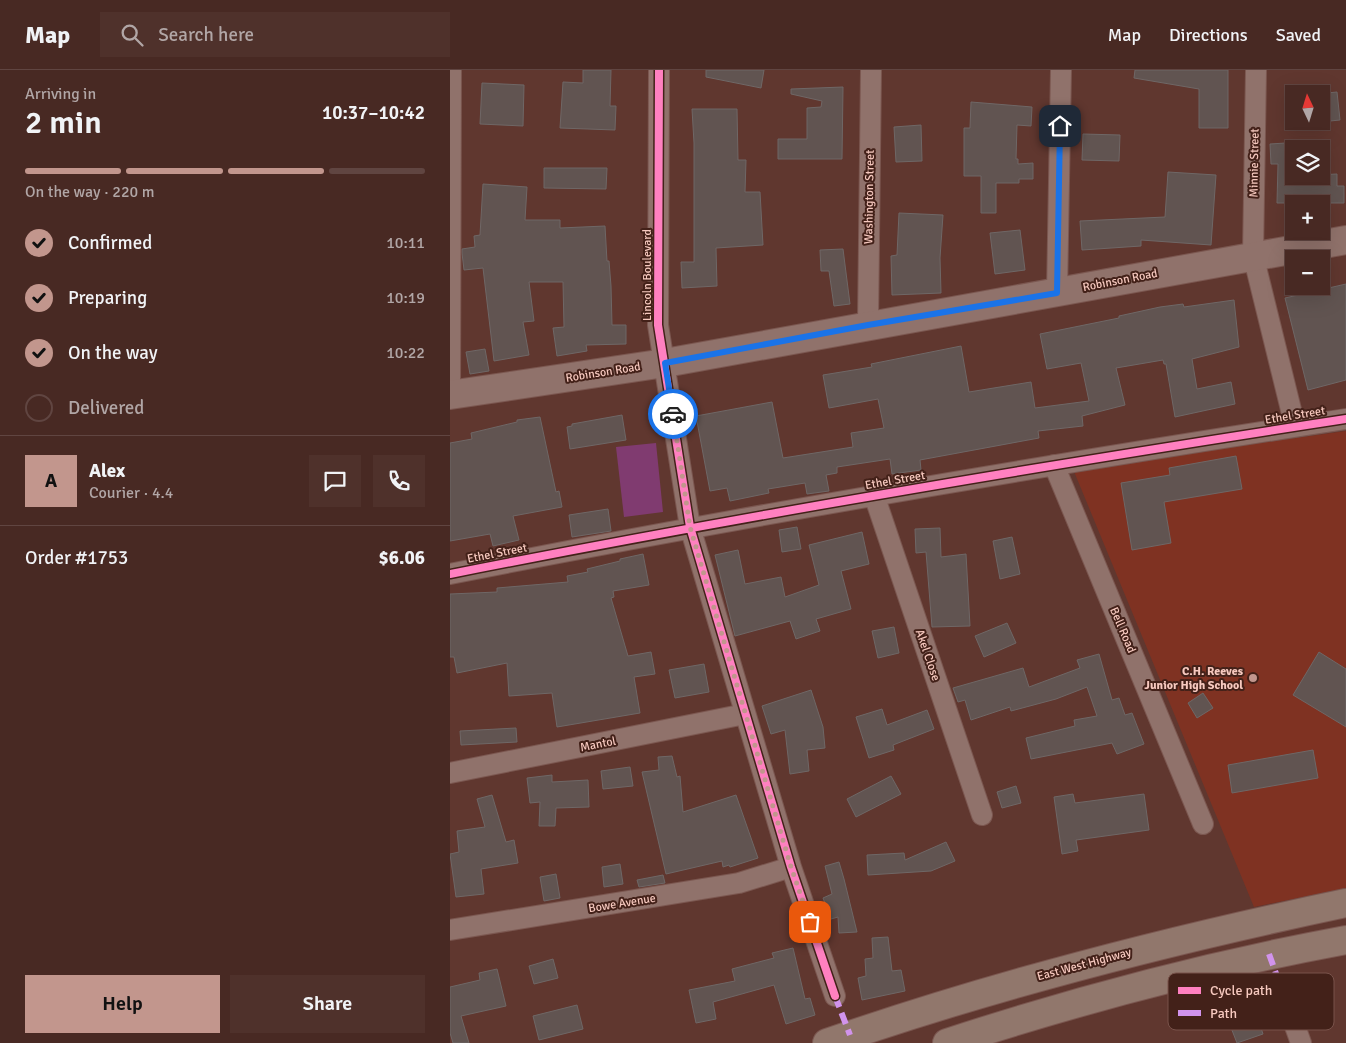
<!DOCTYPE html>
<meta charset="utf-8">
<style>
body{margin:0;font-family:Signika,sans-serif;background:#4f312b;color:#f1f3f6;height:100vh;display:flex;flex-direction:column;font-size:19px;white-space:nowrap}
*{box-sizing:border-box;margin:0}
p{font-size:16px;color:#b1a6a6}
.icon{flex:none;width:28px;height:28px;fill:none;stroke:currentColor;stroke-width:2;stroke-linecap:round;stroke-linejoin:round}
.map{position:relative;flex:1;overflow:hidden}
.details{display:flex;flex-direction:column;background:#482923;width:450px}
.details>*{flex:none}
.needle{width:32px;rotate:356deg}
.tools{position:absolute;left:835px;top:15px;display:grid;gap:10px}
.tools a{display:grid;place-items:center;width:45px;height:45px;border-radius:0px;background:#482923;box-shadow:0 5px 20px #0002,0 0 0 1px #604541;font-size:25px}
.pin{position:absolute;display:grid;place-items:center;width:42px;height:42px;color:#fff;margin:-21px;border-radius:10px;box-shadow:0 2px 8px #0006}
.courier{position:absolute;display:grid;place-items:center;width:50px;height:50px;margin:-25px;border:4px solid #1a73e8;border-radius:50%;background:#fff;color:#222;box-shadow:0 1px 6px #0007}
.headline em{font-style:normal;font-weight:600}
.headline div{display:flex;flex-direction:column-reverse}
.headline{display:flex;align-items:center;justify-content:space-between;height:85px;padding:0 25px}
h1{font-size:32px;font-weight:600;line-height:38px}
.bar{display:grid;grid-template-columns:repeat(4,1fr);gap:8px 5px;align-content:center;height:60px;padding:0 25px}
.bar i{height:6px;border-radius:4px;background:#604541}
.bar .active{background:#c2968d}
.bar p{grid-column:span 4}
.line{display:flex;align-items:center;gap:12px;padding:0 25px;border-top:1px solid #604541}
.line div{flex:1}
.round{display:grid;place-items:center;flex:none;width:52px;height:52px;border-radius:0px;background:#4f312b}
ol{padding:0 25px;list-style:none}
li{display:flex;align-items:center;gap:15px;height:55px}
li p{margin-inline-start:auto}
li .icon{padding:5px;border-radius:50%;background:#c2968d;color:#111;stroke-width:4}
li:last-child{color:#b1a6a6}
li i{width:28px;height:28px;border:2px solid #604541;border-radius:50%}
.cta{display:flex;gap:10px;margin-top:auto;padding:10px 25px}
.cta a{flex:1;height:58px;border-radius:0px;background:#c2968d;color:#111;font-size:20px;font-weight:600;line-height:58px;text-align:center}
.cta a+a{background:#4f312b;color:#f1f3f6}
header{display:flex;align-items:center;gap:30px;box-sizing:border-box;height:70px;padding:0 25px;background:#482923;border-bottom:1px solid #604541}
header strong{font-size:24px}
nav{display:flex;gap:28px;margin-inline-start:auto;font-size:18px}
.search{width:350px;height:45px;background:#4f312b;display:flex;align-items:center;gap:12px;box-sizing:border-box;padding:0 18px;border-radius:0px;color:#b1a6a6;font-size:19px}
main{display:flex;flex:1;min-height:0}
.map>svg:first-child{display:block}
.built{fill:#7f3222}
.green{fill:#803b70}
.building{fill:#615451;stroke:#6f6766}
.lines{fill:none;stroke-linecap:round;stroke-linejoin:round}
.minor-casing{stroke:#7b5750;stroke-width:22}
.secondary-casing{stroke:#7b5750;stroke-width:30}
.trunk-casing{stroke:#7b5750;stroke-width:30}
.minor{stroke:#90726b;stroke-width:20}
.secondary{stroke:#90726b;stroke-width:28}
.trunk{stroke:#91776c;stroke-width:28}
.quiet{stroke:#d193ec;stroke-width:6;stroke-dasharray:12 6;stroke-linecap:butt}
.cycleway-casing{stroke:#432119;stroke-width:11}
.cycleway{stroke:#ff80c0;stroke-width:8}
.done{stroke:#c2968d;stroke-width:5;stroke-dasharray:0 9}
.route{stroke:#1a73e8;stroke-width:6}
.poi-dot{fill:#c2968d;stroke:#432119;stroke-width:2}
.labels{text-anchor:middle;stroke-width:4;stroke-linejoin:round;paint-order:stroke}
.street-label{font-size:12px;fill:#f7c9bf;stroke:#432119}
.poi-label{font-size:12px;font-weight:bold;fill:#f7c9bf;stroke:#432119;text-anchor:end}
.key{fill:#432119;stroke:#79534b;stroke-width:1}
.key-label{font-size:14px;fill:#f7c9bf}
</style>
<header>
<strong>Map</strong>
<div class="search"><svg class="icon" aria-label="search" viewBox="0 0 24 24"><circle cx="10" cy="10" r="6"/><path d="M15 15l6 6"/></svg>Search here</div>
<nav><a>Map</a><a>Directions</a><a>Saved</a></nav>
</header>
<main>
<section class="details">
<div class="headline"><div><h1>2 min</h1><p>Arriving in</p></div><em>10:37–10:42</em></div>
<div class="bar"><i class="active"></i><i class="active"></i><i class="active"></i><i></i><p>On the way · 220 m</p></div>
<ol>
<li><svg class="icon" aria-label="check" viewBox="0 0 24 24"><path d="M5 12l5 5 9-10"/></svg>Confirmed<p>10:11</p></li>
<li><svg class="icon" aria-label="check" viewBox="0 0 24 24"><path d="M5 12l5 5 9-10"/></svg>Preparing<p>10:19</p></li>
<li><svg class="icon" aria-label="check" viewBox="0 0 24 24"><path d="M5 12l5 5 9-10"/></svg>On the way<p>10:22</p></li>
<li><i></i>Delivered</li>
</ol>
<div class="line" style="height:90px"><b class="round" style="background:#c2968d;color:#111">A</b><div><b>Alex</b><p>Courier · 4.4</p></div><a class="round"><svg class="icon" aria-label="chat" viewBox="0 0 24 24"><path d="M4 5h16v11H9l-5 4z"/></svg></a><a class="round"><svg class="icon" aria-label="phone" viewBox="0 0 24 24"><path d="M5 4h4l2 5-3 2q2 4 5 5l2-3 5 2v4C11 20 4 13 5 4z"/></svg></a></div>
<div class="line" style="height:65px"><div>Order #1753</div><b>$6.06</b></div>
<div class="cta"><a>Help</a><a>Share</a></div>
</section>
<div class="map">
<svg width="896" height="973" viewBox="0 0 896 973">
<rect width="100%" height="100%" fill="#60372f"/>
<path class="built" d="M896,361V818L804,837L623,399Z"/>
<path class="green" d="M206,373L213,442L174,447L166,377Z"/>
<path class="building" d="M133,0H161L160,36H166L165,60L110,58L113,12L133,13Z
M256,0H314L311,18L256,7Z
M685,0H778V58H749V19L684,8Z
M32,13L74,15L73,56L30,54Z
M393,17L392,89H328V69H357V38L371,37L372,31L341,24V19Z
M887,22L890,50L870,52L871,24H867Z
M521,32L582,37L581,56L567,55L566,89H568V94L583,93V109H569V113H546V143H531V106H514V58H520Z
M242,39H287L288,90H296L295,122H310L313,175L266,178L267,216L232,218L231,192H244V73Z
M471,55L472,91L446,92L444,57Z
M633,64L670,65L669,91L632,90Z
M851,72L852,79H844V106L887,104V116H894V133H827L828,94H821L820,74Z
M94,98H157L156,119L94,118Z
M718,102L766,105L761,175L691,170V176L632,180L630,151L715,147Z
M33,114L77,117L75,150H110V158L155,156L157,191H159L161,216L162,255H176V274L136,275L137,281L107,286L103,258L114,257L113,212H79L84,251L73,252L79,285L44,291L33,198L14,200L12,183V179L25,177L24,166L30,165Z
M449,143L493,145L490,188L491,223L442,225L441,186L447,185Z
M570,160L575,200L545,204L540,163Z
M393,179L400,234L384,236L379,201H371L370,180Z
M896,214V310L858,320L835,228Z
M784,230L789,277L742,289L747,319L781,312L785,334L725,347L716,294H714L713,290L666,298L675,335L632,346L633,356L588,361L589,368L470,390L471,400L442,404L440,389L387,397V403L376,405L379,421L357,424L355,413L318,419L319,423L280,431L277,418L260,421L246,346L322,332L333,388L403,377L401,363L434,358L428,329L379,338L373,305L422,297L421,294L511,276L519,322L581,312L585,338L639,331L631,293L597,299L590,264L669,248V246L710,237L733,234L734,237Z
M35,279L39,301L20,304L16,282Z
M172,345L176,370L120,379L117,357L122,356V354Z
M90,347L106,422L109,421L112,437L63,446L69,470L43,476L40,464L0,471V373L22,369L21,363L67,352V350Z
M786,386L792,419L714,432L721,473L682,480L671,413L720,405L719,398Z
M158,439L161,461L122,467L119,445Z
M347,457L351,479L332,482L329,460Z
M490,458L491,487L516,484L520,556L482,557L476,482L466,483L465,459Z
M412,462L419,494L391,501L401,539L366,549L370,561L346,569L340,551L285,566L265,485L288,480L295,514L331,507L335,527L369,515L359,475Z
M562,467L570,504L550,509L543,471Z
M193,484L199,515L163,521L164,527L161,528L178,586L201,582L205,604L184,607L190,643L107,657L102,623L59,626L57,593L7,603L4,587H0V524L47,522V518L118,512L117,506L138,502L137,499L170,491V489Z
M557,553L566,573L534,587L525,566Z
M444,557L449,583L428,588L422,561Z
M869,582L896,599V657L843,625Z
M649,584L662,630L669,628L675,645L682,643L694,674L667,684L662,673L581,689L576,668L625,656L624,650L647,646L637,617L606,629L561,641L560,637L521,650L515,630L508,632L503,618L573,598L579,617L630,598L627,590Z
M254,594L259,622L225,628L219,600Z
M361,620L373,657L375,678L357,680L359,701L340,704L335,660L321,664L312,636Z
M753,623L763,638L747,648L738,633Z
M432,639L437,655L477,640L484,659L443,675L444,680L419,688L406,647Z
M66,658L67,672L11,675L10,661Z
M863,680L868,708L782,723L778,695Z
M222,686L227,707L230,706L233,742L286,725L308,788L280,797L279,795L273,797L272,791L216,804L192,702L209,700L208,687Z
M180,697L183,716L153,719L151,701Z
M102,705V712L138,710L139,737L106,738L105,756H89L90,732L80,733L77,708Z
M441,706L451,724L406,747L397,729Z
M566,716L571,733L552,738L547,722Z
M623,724L625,733L694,724L699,760L626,770L628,781L612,784L604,727Z
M42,725L56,772L64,770L68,793L31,799L34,824L6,827L0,784L9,782L7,761L35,757L27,729Z
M496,772L505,791L481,801L418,805L417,785L454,783L455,790Z
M389,792L394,809L407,862L389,863L388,847L381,849L373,828L382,824L375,796Z
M170,794L173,814L154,817L152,797Z
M106,804L110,828L94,831L90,807Z
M213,805L215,813L189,817L187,810Z
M438,867L442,901L451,900L455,921L412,930L408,908L416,906L415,889L423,888L422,868Z
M343,878L355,929L360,928L365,945L336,954L324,915L263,932L266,949L246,953L239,920L285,911L282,899L324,888L322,883Z
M103,889L108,908L84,914L79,896Z
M47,899L56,936L11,946L19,973H3L0,963V917L30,910L29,903Z
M127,935L133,959L89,970L83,946Z
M805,940L813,964L787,973L778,950Z"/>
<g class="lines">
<defs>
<path id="minor" d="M209,0L208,255L240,457L341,797L385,926
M806,0L803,185L845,356
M607,223L611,0
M418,255L421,0
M0,325L1,0
M604,395L753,754
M424,425L532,745
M0,504C298,445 596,395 896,349
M0,703L295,644
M0,860L289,813L341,797
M837,934L851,973"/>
<path id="secondary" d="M0,325L215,293L896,170"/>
<path id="trunk" d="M377,973C547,914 720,870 896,833
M497,973C628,930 761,895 896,870"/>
</defs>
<use href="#minor" class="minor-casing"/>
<use href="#secondary" class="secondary-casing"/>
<use href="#trunk" class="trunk-casing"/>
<use href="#minor" class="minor"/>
<use href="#secondary" class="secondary"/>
<use href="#trunk" class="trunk"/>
<path class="quiet" d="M819,884L837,934
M385,926L400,965"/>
<defs>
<path id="cycleway" d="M209,0L208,255L240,457L341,797L385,926
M0,504C298,445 596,395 896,349"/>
</defs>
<use href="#cycleway" class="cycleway-casing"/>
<use href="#cycleway" class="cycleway"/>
</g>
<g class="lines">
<path class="done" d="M223,344L240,457L341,797L360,852"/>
<path class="route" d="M223,344L215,293L418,255L607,223L610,56"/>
</g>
<circle class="poi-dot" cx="803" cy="608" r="5"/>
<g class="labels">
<g class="street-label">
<text transform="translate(804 93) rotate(-89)" y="4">Minnie Street</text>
<text transform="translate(419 127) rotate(-89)" y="4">Washington Street</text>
<text transform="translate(197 205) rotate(-90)" y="4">Lincoln Boulevard</text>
<text transform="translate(670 210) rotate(-11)" y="4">Robinson Road</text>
<text transform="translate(153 302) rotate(-9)" y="4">Robinson Road</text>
<text transform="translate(845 345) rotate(-9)" y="4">Ethel Street</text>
<text transform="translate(445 410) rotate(-10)" y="4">Ethel Street</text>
<text transform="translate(47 483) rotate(-11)" y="4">Ethel Street</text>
<text transform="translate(673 560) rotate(67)" y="4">Bell Road</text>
<text transform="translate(478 585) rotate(71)" y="4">Akel Close</text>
<text transform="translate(148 674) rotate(-11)" y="4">Mantol</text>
<text transform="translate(172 833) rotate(-9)" y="4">Bowe Avenue</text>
<text transform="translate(634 894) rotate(-15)" y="4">East West Highway</text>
</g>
<g class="poi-label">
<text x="793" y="605">C.H. Reeves<tspan x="793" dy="14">Junior High School</tspan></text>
</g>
</g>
<rect x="718" y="903" width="166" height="57" rx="8" class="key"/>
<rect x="728" y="917" width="23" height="7" fill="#ff80c0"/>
<rect x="728" y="940" width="23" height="6" fill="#d193ec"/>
<g class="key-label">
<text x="760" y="925">Cycle path</text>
<text x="760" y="948">Path</text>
</g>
</svg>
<div class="tools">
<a><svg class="needle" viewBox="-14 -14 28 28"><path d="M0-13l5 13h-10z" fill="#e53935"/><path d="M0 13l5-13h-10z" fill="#b1a6a6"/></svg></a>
<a><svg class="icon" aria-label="layers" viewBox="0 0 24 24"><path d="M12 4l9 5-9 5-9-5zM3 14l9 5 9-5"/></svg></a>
<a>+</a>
<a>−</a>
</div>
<div class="pin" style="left:360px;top:852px;background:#ea580c"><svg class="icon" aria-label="bag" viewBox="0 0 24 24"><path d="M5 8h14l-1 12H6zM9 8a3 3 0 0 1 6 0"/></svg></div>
<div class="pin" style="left:610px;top:56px;background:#1f2937"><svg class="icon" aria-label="home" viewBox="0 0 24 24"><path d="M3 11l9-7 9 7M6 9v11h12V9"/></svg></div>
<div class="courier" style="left:223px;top:344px"><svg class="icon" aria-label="car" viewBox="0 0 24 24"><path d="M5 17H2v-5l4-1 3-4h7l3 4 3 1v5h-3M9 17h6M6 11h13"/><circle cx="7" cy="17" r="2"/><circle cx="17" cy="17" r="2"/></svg></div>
</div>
</main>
